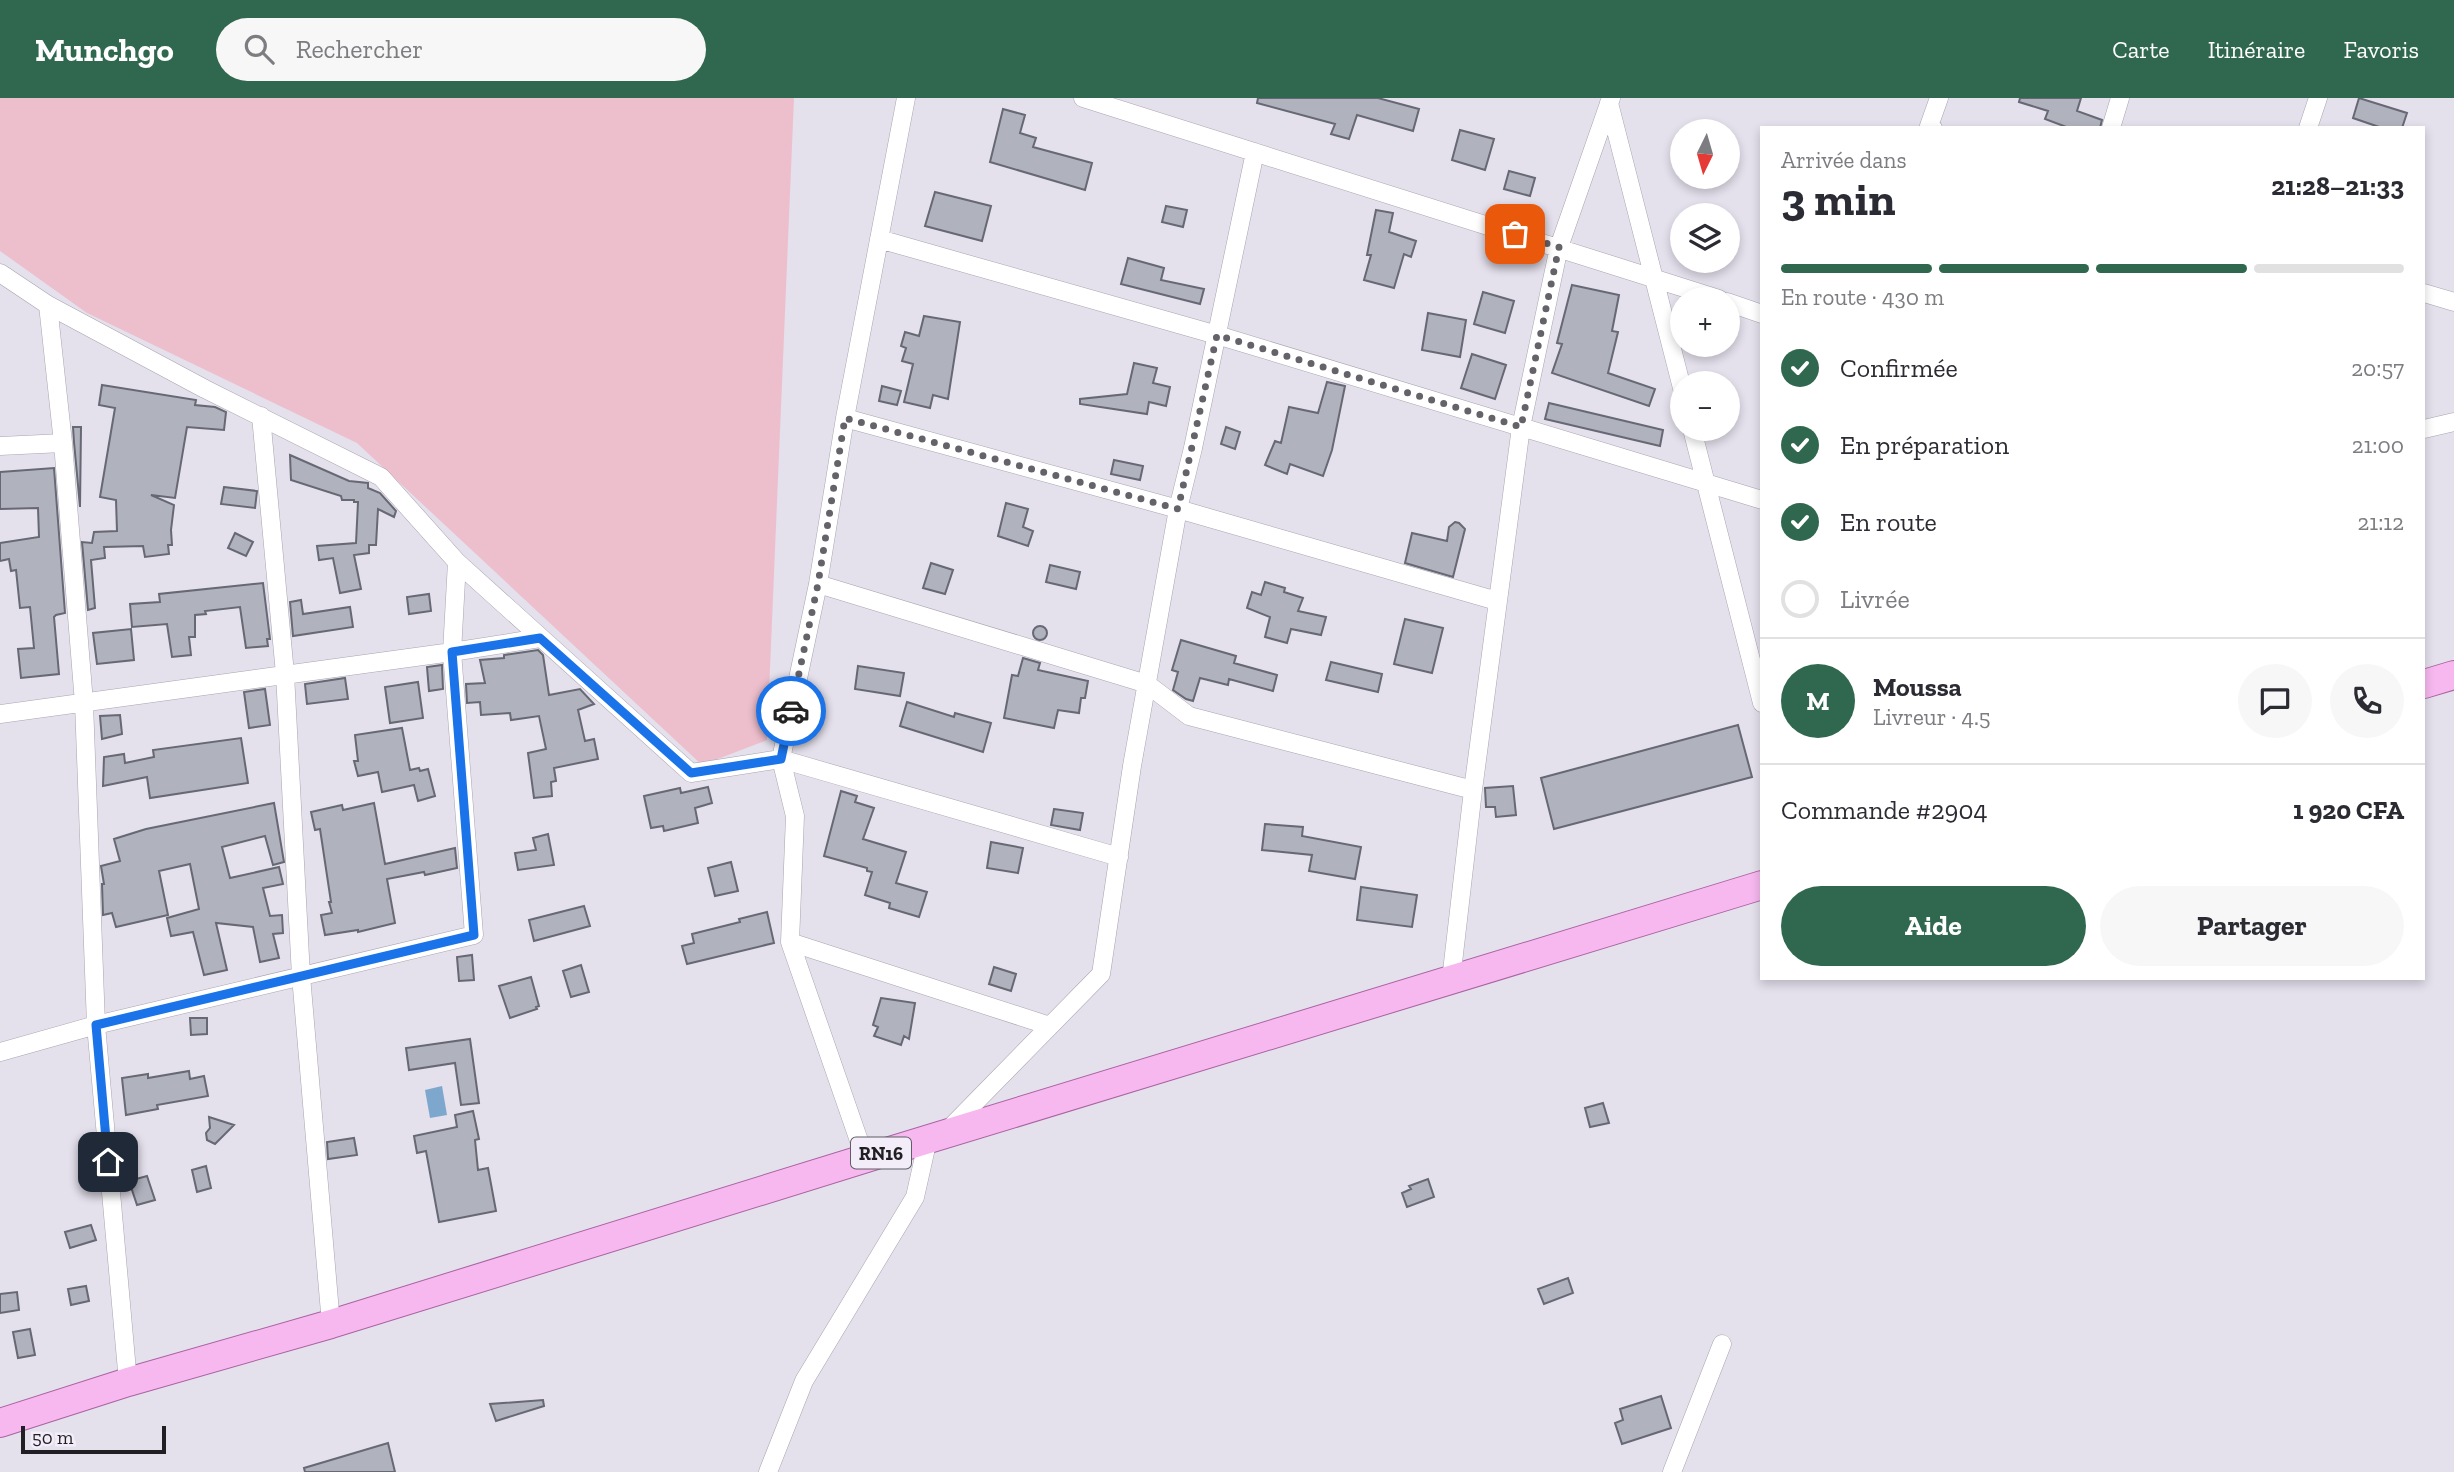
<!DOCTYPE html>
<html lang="fr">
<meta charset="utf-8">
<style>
body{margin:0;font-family:"Zilla Slab",serif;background:#f7f7f7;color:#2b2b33;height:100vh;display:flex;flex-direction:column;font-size:26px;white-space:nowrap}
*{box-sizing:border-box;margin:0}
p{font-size:23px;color:#7c7c81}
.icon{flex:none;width:38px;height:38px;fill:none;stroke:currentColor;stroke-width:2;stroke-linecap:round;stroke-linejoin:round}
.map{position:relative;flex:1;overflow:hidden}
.panel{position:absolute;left:1760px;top:28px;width:665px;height:854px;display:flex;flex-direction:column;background:#fff;border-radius:0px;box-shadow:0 4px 10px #0003}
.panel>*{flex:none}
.needle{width:46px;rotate:185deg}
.fabs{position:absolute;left:1670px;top:21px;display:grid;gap:14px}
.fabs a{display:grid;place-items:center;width:70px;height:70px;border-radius:50%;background:#fff;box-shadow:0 4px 10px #0003;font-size:35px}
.scale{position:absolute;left:21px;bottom:18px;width:145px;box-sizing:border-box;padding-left:7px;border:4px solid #211f23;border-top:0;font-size:19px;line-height:24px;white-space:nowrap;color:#211f23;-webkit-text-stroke:5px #f2edf9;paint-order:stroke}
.pin{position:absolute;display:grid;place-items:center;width:60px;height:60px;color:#fff;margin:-30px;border-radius:14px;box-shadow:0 4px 10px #0006}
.courier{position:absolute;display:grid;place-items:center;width:70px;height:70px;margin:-35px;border:5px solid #1a73e8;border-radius:50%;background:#fff;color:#222;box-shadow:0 2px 9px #0007}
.head em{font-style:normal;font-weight:700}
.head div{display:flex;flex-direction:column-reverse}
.head{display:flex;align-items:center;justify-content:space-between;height:119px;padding:0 21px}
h1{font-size:46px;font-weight:700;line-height:52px}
.bar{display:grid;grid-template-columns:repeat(4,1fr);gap:10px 7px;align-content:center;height:84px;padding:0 21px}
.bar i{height:9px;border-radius:5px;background:#e1e1e2}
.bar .current{background:#30684f}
.bar p{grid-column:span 4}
.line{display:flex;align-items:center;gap:18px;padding:0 21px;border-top:2px solid #e1e1e2}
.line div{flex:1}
.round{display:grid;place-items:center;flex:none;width:74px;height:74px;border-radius:37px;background:#f7f7f7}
ol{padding:0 21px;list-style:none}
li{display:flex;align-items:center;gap:21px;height:77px}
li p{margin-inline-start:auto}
li .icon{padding:7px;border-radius:50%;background:#30684f;color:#fff;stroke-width:4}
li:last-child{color:#7c7c81}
li i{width:38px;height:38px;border:4px solid #e1e1e2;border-radius:50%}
.action{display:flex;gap:14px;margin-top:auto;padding:14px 21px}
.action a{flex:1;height:80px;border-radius:42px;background:#30684f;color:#fff;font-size:28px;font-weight:700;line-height:80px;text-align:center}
.action a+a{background:#f7f7f7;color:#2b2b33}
header{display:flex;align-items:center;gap:42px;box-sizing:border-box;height:98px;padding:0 35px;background:#30684f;color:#fff}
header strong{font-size:33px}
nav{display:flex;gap:38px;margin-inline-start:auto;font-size:24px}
.search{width:490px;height:63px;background:#f7f7f7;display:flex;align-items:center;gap:18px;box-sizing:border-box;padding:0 24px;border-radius:38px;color:#7c7c81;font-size:26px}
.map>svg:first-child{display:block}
.green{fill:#edbfcc}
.water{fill:#7ea7cd}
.building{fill:#b0b2be;stroke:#666873;stroke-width:2}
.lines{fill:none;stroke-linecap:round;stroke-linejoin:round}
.street-casing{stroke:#a9a5b0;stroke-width:19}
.primary-casing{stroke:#a963a1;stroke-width:30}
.street{stroke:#fff;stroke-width:18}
.primary{stroke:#f7b8ef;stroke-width:28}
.done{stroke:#656369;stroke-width:7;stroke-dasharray:0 12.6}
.route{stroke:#1a73e8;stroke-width:9}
.labels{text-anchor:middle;stroke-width:5;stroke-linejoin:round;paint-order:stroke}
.shield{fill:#f2edf9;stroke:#605d63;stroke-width:2}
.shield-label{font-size:19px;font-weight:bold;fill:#211f23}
</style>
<header>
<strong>Munchgo</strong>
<div class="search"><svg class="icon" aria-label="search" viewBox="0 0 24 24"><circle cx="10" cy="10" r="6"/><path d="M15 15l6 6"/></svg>Rechercher</div>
<nav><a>Carte</a><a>Itinéraire</a><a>Favoris</a></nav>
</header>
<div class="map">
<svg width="2454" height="1374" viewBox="0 0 2454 1374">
<rect width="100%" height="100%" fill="#e4e0ec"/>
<path class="green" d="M0,0H794L767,642L702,667L357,345L87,215L0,153Z"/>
<path class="water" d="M442,988L447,1017L430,1020L425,992Z"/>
<path class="building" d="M1258,0H1378L1419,11L1413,33L1357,17L1349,41L1331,36L1335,26L1257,5Z
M2020,0H2081L2077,13L2102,22L2100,30H2069L2045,21L2048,13L2019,4Z
M2359,0L2407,15L2402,30H2382L2353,20Z
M1003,11L1025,17L1020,35L1036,40L1033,49L1092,65L1085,92L990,64Z
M1460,32L1494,41L1485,72L1452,62Z
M1509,73L1535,80L1530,98L1504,91Z
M935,94L991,108L982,143L925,128Z
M1166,108L1187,112L1183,129L1162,124Z
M1376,112L1393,115L1389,134L1416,143L1411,159L1404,156L1394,190L1364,182L1371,157H1367Z
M1128,160L1164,170L1161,182L1204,191L1200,206L1121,186Z
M1572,187L1619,197L1612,233L1618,234L1608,275L1655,291L1649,308L1552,275L1562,246L1557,245Z
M1483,194L1514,203L1505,235L1474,226Z
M1428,215L1466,222L1460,259L1422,252Z
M924,218L960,224L948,301L933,297L930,310L904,304L913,266L902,263L906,250L901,248L905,234L919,238Z
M1472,256L1506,267L1495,301L1461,290Z
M1134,265L1157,270L1153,285L1170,289L1166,308L1149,304L1147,316L1080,306V301L1127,296Z
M1327,284L1345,288L1332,352L1323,378L1290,366L1287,376L1265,367L1275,343L1281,345L1289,309L1318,315Z
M102,287L196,302L195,307L215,309L226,314L224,332L187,329L175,400L151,397L174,407L171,432L172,447H168L169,456L145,459L143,448L104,449L105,460L91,462L95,510L88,512L82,444L92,445L94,434L117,433L116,402L100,399L115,310L99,307Z
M882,288L901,293L897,307L879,303Z
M1549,305L1663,332L1660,348L1545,321Z
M73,329H81L80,409L74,344Z
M1226,329L1240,334L1235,351L1221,346Z
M290,357L349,383L368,385V390L380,395L396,413L394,419L378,411L376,447H369V455L354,457L361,491L340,495L333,460L319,462L317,448L356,445L358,404H354V402H342L341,398L291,382Z
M1114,362L1143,368L1140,382L1111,376Z
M54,370L65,515L56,517L54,519L59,576L21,580L18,551L34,550L30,509L20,510L16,472L11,473L9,461L0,463V445L39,439L38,410L0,411V374Z
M224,389L257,393L255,410L221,406Z
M1006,405L1028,411L1023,429L1033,433L1028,448L998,438Z
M1455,424L1459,425L1465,431L1453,479L1405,465L1412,435L1447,443L1449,429Z
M235,435L253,444L246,458L228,450Z
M931,465L953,472L945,496L923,490Z
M1050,467L1080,474L1076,491L1046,484Z
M1265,484L1285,490L1284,494L1303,500L1298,513L1326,519L1321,537L1291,531L1287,545L1265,539L1270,519L1247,510L1252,494L1261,497Z
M263,485L270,541H267L268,548L246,550L240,509L205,513L206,516L195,517V539H189L191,557L172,559L167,526L132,529L130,506L160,504L159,496Z
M429,496L431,513L409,516L407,499Z
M301,502L303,516L350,509L353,529L293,538L290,504Z
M1405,521L1443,530L1432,575L1394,566Z
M1033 535a7 7 0 1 1 14 0a7 7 0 1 1-14 0Z
M131,531L134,562L97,566L93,535Z
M1181,542L1236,558L1234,565L1277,577L1273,593L1229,581L1228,587L1200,580L1193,603L1186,601L1173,592L1178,574L1172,572Z
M538,552L543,557L549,597L580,591L594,606L578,612L585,643L594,641L598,661L554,670L556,683L551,684L552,698L534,700L528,655L546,651L539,618L511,622L510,615L481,617L480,604L467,605L466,586L485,585L480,562L504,560V557Z
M1023,560L1040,565L1038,572L1088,583L1085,600H1081L1079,615L1058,612L1054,630L1004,620L1012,577L1018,578Z
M1331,564L1382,576L1378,594L1326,582Z
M442,567L443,591L429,593L427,569Z
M858,568L904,575L900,598L855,591Z
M345,580L348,601L307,606L305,586Z
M418,584L423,620L390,625L385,589Z
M265,591L270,627L249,630L244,594Z
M907,604L954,619L955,615L991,625L983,654L900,628Z
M120,617L122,636L102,641L100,618Z
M1738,627L1752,679L1554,731L1541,680Z
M402,630L410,672L419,670L420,673L428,671L435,698L418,703L414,687L382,694L378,674L358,678L354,663H358L355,637Z
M241,640L248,685L150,700L147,679L103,688L104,659L124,656L125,665L154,659L153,652Z
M1513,688L1516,717L1496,719L1495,709H1486L1485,690Z
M708,689L712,705L695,710L698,725L664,733L663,728L651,730L644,698L680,690L681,695Z
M841,693L857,698L855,704L874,710L863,741L906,754L896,785L927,794L919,819L889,810L890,805L865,797L872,774L867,773V770L824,758Z
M274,705L284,764L273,767L265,738L222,749L230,780L279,769L283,786L263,790L270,818L282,817L283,835L273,836L279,860L260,864L253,829L216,825L227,872L204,877L193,834L171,838L167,820L199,811L190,766L159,773L168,817L116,829L112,815L103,817L102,786H104L101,768L120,763L114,741L146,731Z
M374,705L385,766L455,750L457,770L425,777L424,774L387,781L395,825L358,834V832L325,837L321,817L332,815L329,804H331L320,731L315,732L311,714L342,707L343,712Z
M1054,711L1083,715L1080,732L1051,727Z
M1265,726L1303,729L1302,738L1361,749L1355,781L1309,773L1312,757L1262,752Z
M548,736L554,767L518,772L515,755L536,752L533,740Z
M991,744L1023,750L1018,775L987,770Z
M731,764L738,793L715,798L708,770Z
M1361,789L1417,797L1412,829L1357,822Z
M584,808L590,828L534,843L529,822Z
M767,814L774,845L687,866L682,848L694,845L692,836L740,824L739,821Z
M472,857L474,882L459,883L457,859Z
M581,867L589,894L571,899L563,873Z
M994,869L1016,876L1011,893L989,886Z
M531,879L539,908L536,909L537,911L510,920L499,888Z
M881,900L915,905L909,941L904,938L901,947L874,938L878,929L873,927Z
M190,920H207V936L191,937Z
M470,941L479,1005L461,1007L455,965L409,972L406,950Z
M189,973L190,981L204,978L208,998L157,1007L158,1011L126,1017L122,980L148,976V980Z
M1603,1005L1609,1025L1590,1029L1585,1010Z
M473,1013L479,1041L475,1042L478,1072L488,1070L496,1113L439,1124L426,1053L417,1055L414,1038L457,1029L455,1017Z
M209,1019L234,1027L215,1046L207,1042L206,1035L210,1030Z
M354,1040L357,1057L328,1061L327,1044Z
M206,1068L211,1090L197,1094L192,1072Z
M147,1078L155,1102L137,1107L129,1083Z
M1428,1081L1434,1099L1407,1109L1402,1095L1411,1091L1409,1088Z
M91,1127L96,1142L70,1150L65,1134Z
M1568,1180L1573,1195L1544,1206L1538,1191Z
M86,1188L89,1203L71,1207L68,1191Z
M17,1194L19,1212L0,1215V1196Z
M30,1231L35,1257L18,1260L13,1234Z
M1661,1298L1671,1330L1622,1346L1615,1325L1623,1322L1620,1311Z
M543,1302L544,1308L496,1323L490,1306Z
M388,1345L395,1374H305L304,1370Z"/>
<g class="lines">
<defs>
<path id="street" d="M906,0L845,320L818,486L781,661L1119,759
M1083,0L1719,201
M1609,5L1682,290
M1933,30L1929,28L1939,0
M2111,30L2120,0
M2308,30L2318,0
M879,141L1217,237L1762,402
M0,175L48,207L205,291L381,379L457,464L691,675L781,661L795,718L790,844L865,1060
M2424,195L2454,204
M1727,204L1762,216
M48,207L63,345L84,605L96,927L128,1284
M261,318L285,576L301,878L331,1226
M845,320L1178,411L1497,503
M1692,331L1762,605
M2424,331L2454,324
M0,348L63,345
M818,486L1147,586L1189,618L1473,692
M0,616L452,554L540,540
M790,844L1050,928
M1451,882L1473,692L1521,329L1559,149L1611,0
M0,954L96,927L474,837L452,554L457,464
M949,1031L1101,876L1132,668L1178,411L1193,350L1255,54
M768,1374L804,1283L915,1099L928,1041
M1672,1374L1722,1246"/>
<path id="primary" d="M2424,586L2454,577
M0,1325L128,1284L331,1226L883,1055L1762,787"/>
</defs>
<use href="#street" class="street-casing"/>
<use href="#primary" class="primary-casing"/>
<use href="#street" class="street"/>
<use href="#primary" class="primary"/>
</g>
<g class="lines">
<path class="done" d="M791,613L818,486L845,320L1178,411L1217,237L1521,329L1559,149L1515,136"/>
<path class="route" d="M108,1064L96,927L474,837L452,554L540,540L691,675L781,661L791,613"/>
</g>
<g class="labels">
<rect class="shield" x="851" y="1039.5" width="60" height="31" rx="5"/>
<g class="shield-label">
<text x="881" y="1062">RN16</text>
</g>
</g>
</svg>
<div class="fabs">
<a><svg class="needle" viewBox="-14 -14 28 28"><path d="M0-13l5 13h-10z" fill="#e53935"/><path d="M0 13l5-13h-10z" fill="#7c7c81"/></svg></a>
<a><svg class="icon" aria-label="layers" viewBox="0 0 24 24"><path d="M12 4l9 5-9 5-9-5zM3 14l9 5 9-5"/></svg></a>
<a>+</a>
<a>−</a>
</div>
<div class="scale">50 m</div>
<div class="pin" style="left:1515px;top:136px;background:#ea580c"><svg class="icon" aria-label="bag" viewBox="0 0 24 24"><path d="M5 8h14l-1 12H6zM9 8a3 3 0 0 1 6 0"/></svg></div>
<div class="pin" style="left:108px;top:1064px;background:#1f2937"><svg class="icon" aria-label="home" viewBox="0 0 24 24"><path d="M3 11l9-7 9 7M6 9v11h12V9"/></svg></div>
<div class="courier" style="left:791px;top:613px"><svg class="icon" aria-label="car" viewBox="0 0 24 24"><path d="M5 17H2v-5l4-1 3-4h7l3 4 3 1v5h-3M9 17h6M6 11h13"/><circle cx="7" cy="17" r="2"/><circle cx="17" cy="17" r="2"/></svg></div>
<section class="panel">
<div class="head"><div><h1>3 min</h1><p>Arrivée dans</p></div><em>21:28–21:33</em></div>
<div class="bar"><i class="current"></i><i class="current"></i><i class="current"></i><i></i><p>En route · 430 m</p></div>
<ol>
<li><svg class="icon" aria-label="check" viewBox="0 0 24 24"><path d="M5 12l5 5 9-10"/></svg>Confirmée<p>20:57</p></li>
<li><svg class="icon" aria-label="check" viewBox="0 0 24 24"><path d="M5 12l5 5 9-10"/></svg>En préparation<p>21:00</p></li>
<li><svg class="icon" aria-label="check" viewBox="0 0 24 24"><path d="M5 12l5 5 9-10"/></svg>En route<p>21:12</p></li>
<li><i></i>Livrée</li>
</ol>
<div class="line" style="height:126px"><b class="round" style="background:#30684f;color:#fff">M</b><div><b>Moussa</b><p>Livreur · 4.5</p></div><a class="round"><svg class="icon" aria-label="chat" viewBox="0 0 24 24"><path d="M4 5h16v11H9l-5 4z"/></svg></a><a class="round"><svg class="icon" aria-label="phone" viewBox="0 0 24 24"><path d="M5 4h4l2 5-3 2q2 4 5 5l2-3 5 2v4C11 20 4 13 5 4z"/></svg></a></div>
<div class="line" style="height:91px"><div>Commande #2904</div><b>1 920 CFA</b></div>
<div class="action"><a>Aide</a><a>Partager</a></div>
</section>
</div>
